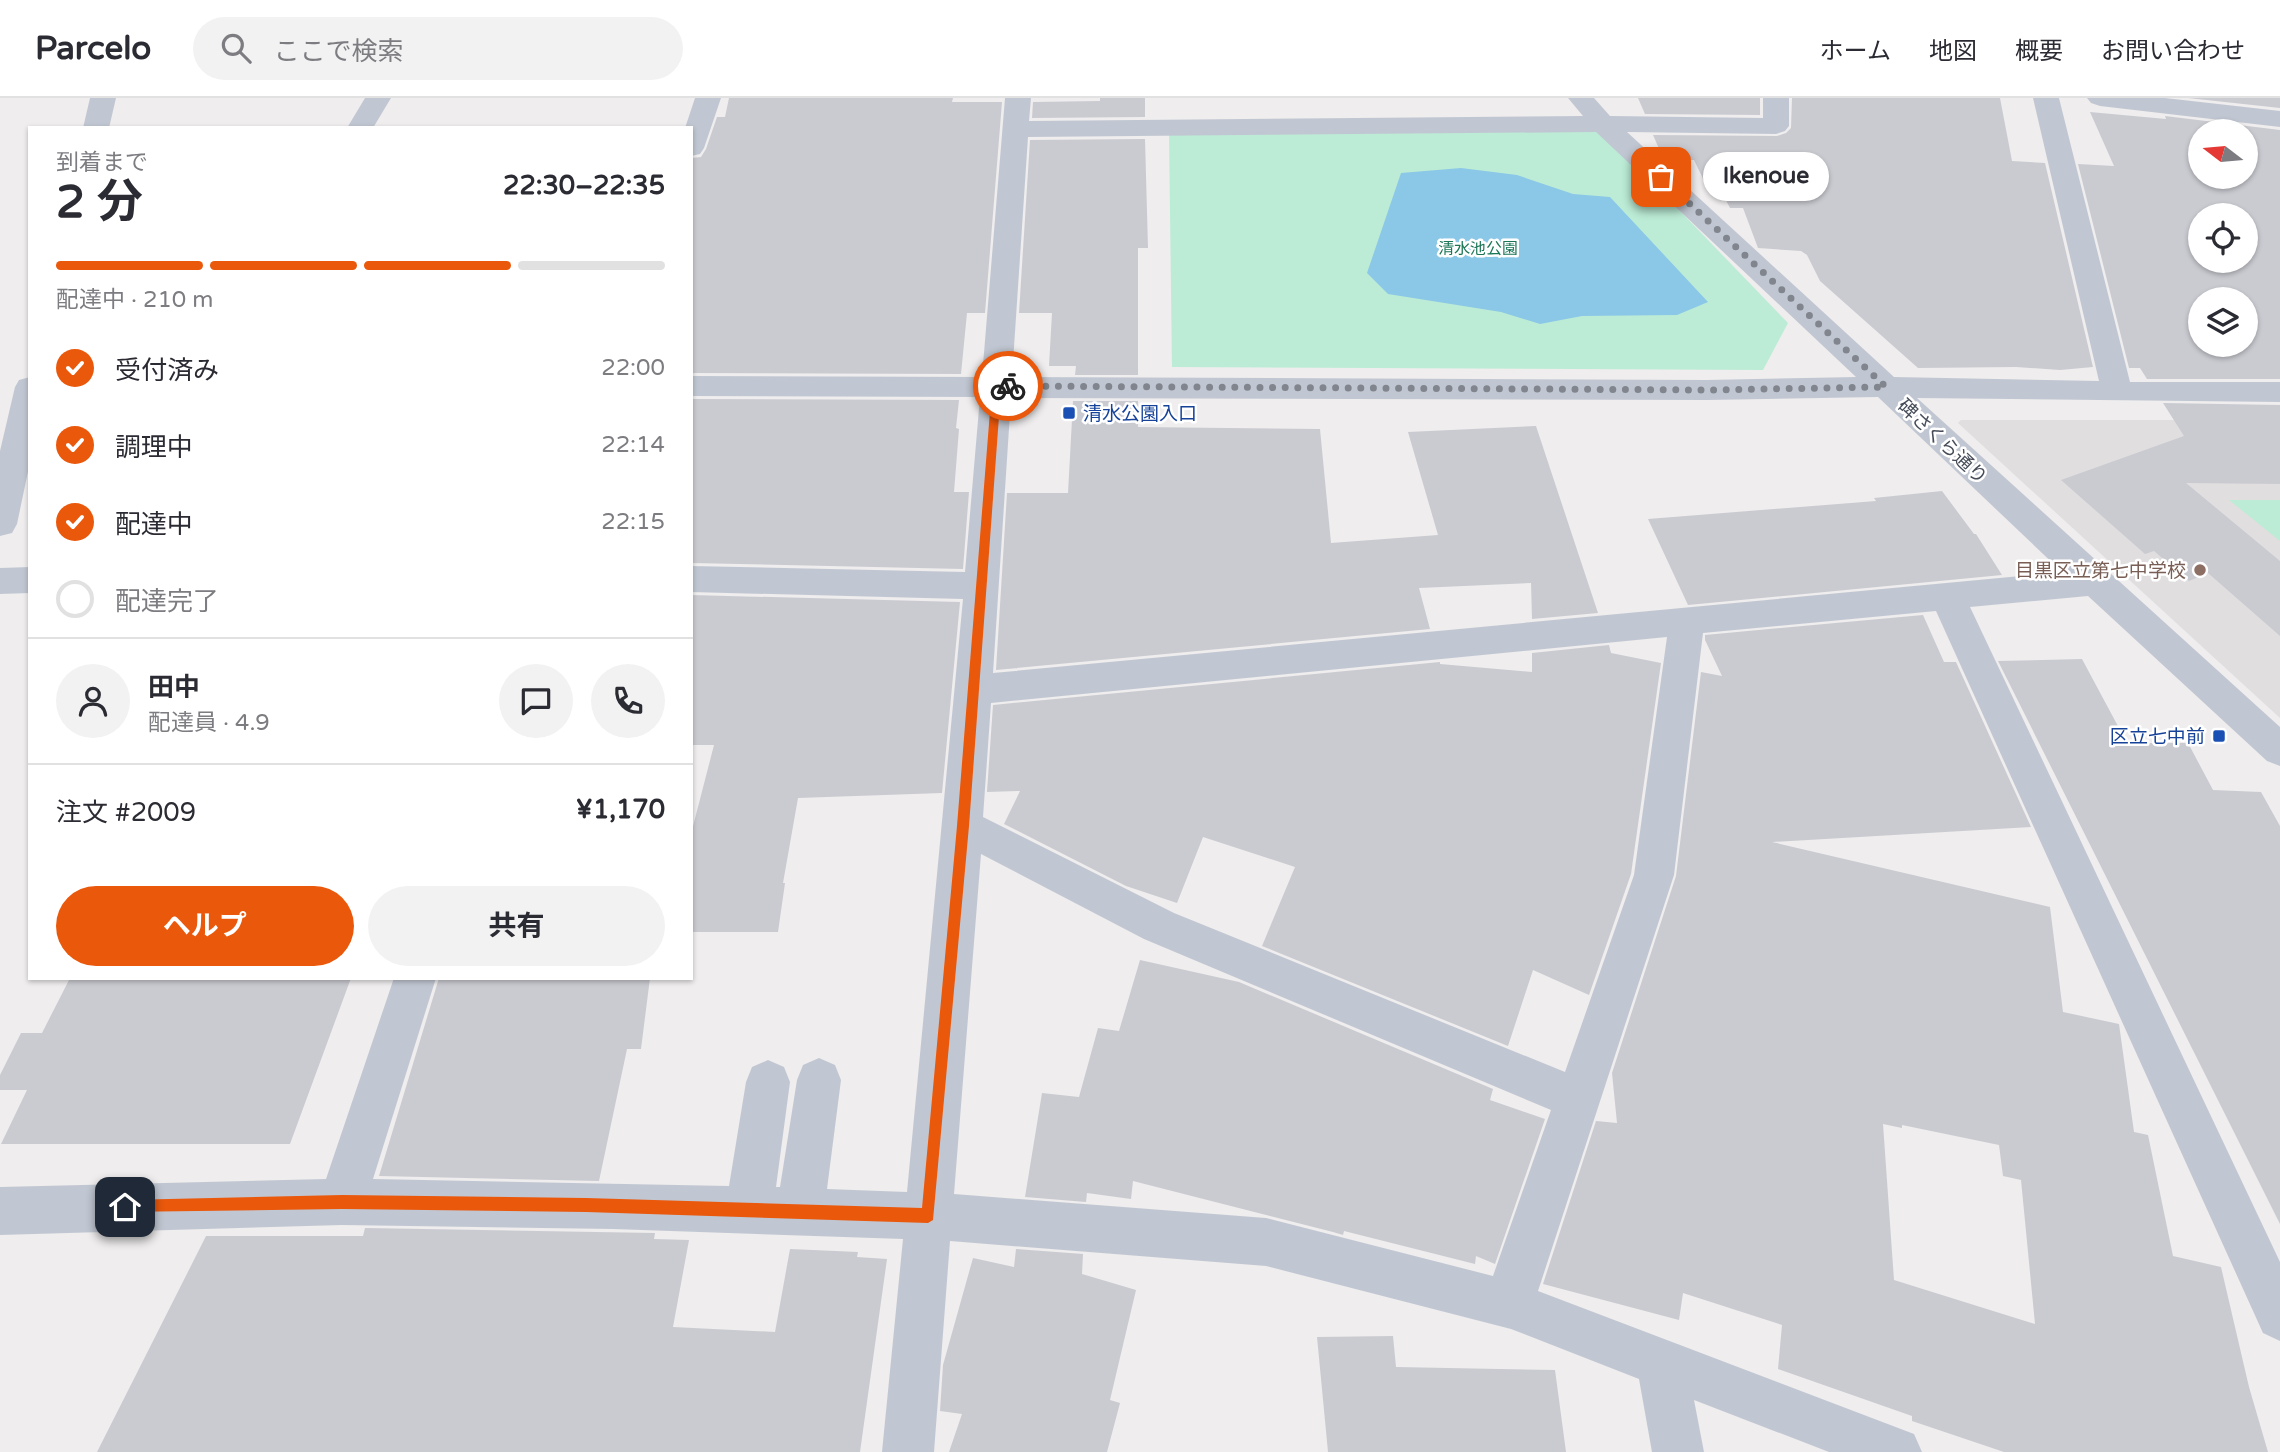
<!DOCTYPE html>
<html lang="ja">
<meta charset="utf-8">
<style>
body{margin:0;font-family:"Varela Round","Noto Sans JP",sans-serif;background:#f2f2f3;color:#2b2b33;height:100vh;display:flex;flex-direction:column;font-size:26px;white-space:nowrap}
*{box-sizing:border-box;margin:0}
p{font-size:23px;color:#7c7c81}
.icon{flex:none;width:38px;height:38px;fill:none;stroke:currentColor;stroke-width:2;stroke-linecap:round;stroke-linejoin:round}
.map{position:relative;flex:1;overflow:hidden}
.side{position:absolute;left:28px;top:28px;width:665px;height:854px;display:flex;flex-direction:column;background:#fff;border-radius:0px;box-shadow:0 2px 5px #0004}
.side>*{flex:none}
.needle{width:46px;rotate:286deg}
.buttons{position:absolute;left:2188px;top:21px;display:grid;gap:14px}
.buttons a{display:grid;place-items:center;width:70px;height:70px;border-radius:50%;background:#fff;box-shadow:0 2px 5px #0004;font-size:35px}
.pin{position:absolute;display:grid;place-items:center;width:60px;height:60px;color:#fff;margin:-30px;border-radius:14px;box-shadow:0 4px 10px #0006}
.courier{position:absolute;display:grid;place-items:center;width:70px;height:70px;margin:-35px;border:5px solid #ea580c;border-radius:50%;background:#fff;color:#222;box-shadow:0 2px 9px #0007}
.bubble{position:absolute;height:49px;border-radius:24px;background:#fff;box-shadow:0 2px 5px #0004;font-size:23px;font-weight:700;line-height:49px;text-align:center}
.overview em{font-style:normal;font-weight:700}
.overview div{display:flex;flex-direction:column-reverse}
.overview{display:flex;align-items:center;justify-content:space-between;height:119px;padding:0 28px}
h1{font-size:46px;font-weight:700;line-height:52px}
.bar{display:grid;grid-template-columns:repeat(4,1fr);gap:10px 7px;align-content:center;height:84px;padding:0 28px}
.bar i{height:9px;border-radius:5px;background:#e1e1e2}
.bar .on{background:#ea580c}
.bar p{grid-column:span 4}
.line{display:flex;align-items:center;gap:18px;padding:0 28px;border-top:2px solid #e1e1e2}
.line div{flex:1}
.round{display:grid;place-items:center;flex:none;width:74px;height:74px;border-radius:37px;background:#f2f2f3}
ol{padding:0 28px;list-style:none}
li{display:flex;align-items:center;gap:21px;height:77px}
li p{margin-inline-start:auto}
li .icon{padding:7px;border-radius:50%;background:#ea580c;color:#fff;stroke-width:4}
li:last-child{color:#7c7c81}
li i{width:38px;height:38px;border:4px solid #e1e1e2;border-radius:50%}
.button{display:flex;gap:14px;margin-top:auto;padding:14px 28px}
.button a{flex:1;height:80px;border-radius:42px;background:#ea580c;color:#fff;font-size:28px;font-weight:700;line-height:80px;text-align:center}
.button a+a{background:#f2f2f3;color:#2b2b33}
header{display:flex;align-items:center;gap:42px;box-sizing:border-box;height:98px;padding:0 35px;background:#fff;border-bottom:2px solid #e1e1e2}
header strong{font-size:33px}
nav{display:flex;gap:38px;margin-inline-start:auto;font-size:24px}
.search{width:490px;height:63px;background:#f2f2f3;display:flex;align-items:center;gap:18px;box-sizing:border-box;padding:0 24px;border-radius:38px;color:#7c7c81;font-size:26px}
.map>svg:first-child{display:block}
.education{fill:#e0dede}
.green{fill:#bcecd6}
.water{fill:#8bc7e7}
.building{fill:#cacbd1;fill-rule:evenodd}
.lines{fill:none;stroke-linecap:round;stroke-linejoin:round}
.minor{fill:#c1c7d2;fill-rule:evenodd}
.route{fill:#ea580c}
.done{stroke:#81858d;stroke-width:7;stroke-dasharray:0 12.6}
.transit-dot{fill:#1a4fb4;stroke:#fff;stroke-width:2.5}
.education-dot{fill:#8d6e63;stroke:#fff;stroke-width:2.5}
.labels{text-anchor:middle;stroke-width:5;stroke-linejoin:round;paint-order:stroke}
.far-park-label{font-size:16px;fill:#1b7656;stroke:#fff}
.transit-label{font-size:19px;fill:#164399;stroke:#fff;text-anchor:start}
.street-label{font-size:19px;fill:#464d59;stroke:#fff}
.education-label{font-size:19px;fill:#785e54;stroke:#fff;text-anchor:end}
</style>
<header>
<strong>Parcelo</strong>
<div class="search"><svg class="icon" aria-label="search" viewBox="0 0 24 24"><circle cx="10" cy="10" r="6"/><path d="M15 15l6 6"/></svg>ここで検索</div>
<nav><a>ホーム</a><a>地図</a><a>概要</a><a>お問い合わせ</a></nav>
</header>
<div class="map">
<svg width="2280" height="1354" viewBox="0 0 2280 1354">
<rect width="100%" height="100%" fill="#efeded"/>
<path class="education" d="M1961,322H2280V620L1958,325Z"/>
<path class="green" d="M1599,29L1788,225L1763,272L1172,269L1169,35Z
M2229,402H2280V443Z"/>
<path class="water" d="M1461,70L1517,77L1573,96L1610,99L1708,204L1677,217L1582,218L1540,226L1501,214L1388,196L1367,175L1401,75Z"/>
<path class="building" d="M729,0H953L952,4H1002L985,215H967L961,276L691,275V60L701,59L706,51L717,19H725Z
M1100,0H1145V19L1032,20L1033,4L1100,3Z
M1638,0H1760V17L1645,16Z
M1792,0H2000L2012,63L2045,65L2093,269L2060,272L2016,269L1918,270L1820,183L1807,157L1801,153L1758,150L1743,110H1730L1720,91L1707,89L1694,62H1664L1653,37L1777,38L1786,35L1791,30Z
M2188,0H2280V10Z
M2090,14L2166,21L2165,18L2280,32V281H2147L2140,270H2129L2078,66L2114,68ZM2200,33H2245V79H2200ZM2200,117H2245V163H2200ZM2200,201H2245V247H2200Z
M1145,41L1148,150H1138V277H1075L1076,268H1049L1052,215H1019L1030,42Z
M691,301L959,302L956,330L959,331L954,394H969L963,471L691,465Z
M1073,303H1138V329L1320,331L1331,445L1438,437L1408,334L1536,328L1598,515L1532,521L1531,485L1419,490L1430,531L996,572L1007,395H1068Z
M2163,305L2280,307V386L2186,385L2280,463V538L2208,475L2189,483L2154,453L2145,456L2061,382L2184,338Z
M1942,393L1974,436H1976L2002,477L1688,507L1648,421L1876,403L1874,400Z
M691,497L960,504L942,695L798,700L783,785H785L778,834H691V736L714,647H691Z
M1923,517L1944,564H1956L2031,729L1772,744L2050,809L2063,914L2119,926L2134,1034L2148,1037L2173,1158L2221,1169L2249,1289L2268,1354H2004L1912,1323V1318L1778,1271L1782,1227L1683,1195L1679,1222L1543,1186L1596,1023L1617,1025L1612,975L1676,778L1701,574L1722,578L1705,542V537ZM1883,1026L1902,1030V1027L1999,1047L2003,1078L2021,1082L2035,1226L1894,1182Z
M1609,547L1611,555L1661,565L1631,776L1589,897L1533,872L1508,948L1262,848L1295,769L1203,739L1177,805L1126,788L1004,726L1020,693L987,694L993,607L1440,564V566L1532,574V555Z
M2082,561L2127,645H2188L2213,692L2261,694L2280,728V1126L1998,563Z
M1140,862L1239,884L1493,991L1490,1002L1545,1021L1495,1166L1476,1158L1475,1166L1344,1133L1343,1137L1333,1134L1133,1083L1131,1101L1087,1095L1086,1104L1025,1099L1042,995L1079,999L1098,930L1119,933Z
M70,880H351L290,1046H1L27,992H0V977L21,935H42Z
M439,880H650L641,951H627L599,1083L379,1078Z
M365,1130L655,1135L654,1141L689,1142L673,1229L775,1234L790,1151L858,1154L857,1159L887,1161L860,1354H97L206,1138H363Z
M1016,1151L1083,1156L1082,1176L1136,1192L1110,1302L1120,1305L1107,1354H949L962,1316L940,1313L943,1267L973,1160L1014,1169Z
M1393,1238L1396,1269L1555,1272L1566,1354H1328L1317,1239Z"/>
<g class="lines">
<path class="minor" d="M90,0H116L109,30H83Z
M365,0H391L373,30H347Z
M695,0H721L704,50L700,56L691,58V30H685Z
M1005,0H1031L1029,23L1583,18L1568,0H1594L1610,18L1763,20V0H1789V28L1785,33L1776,36L1627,34L1894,279L2099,283L2033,0H2059L2130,284H2280V304L1917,300L2280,629V668L2267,663L2088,498L1970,509L2280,1164V1243L2263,1235L1936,513L1703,535L1674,777L1538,1193L1914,1336L1922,1354H1829L1694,1302L1704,1354H1652L1639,1281L1511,1231L1266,1168L950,1143L934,1354H882L903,1141L613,1131L342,1127L0,1137V1089L326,1081L394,880H436L373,1081L729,1088L746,984L752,969L768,962L784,969L790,984L776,1089H780L797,982L803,967L819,960L835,967L841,982L827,1091L907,1094L963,501L691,494V468L965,474L980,299L691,298V278L982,279ZM1596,34L1856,279L1707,282L1012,279L1028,39ZM1878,299L2062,474L993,575L1011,300L1707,302ZM1667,539L1634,777L1565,974L1174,815L983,719L991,605ZM981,756L1144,841L1551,1012L1493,1178L1266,1120L954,1096Z
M2087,0H2165L2280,13V29L2100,8L2091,5Z
M30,279V364L17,426L12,435L0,438V353L15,289L19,282Z
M30,469V495L0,496V470Z"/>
</g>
<path class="route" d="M996,285H1008L1013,288L1001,291L969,728L933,1122L928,1125L586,1114L342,1111L120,1114V1104L125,1102L342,1097L586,1100L922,1110L957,728L992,288Z"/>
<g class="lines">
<path class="done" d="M1008,288L1707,292L1886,289L1661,79"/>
</g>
<g class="transit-dot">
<rect x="1062" y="308" width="14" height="14" rx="3.5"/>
<rect x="2212" y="631" width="14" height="14" rx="3.5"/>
</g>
<circle class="education-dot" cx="2200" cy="472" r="7"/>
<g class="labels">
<g class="far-park-label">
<text x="1478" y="156">清水池公園</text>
</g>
<g class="transit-label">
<text x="1083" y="322">清水公園入口</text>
<text x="2205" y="645" text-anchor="end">区立七中前</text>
</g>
<g class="street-label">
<text transform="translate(1943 343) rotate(43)" y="7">碑さくら通り</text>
</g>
<g class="education-label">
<text x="2186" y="479">目黒区立第七中学校</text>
</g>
</g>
</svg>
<div class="buttons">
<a><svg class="needle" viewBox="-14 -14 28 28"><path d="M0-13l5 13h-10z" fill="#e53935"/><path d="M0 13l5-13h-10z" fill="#7c7c81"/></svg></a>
<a><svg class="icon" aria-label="locate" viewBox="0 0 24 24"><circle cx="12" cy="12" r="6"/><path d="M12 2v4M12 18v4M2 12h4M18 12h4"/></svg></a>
<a><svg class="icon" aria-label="layers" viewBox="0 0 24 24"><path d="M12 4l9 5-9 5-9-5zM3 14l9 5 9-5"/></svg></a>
</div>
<div class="pin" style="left:1661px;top:79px;background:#ea580c"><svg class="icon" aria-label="bag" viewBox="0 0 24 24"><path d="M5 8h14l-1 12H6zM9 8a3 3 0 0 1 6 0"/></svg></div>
<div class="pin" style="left:125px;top:1109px;background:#1f2937"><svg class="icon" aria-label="home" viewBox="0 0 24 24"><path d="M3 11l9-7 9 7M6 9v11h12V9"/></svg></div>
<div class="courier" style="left:1008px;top:288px"><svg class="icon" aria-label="bike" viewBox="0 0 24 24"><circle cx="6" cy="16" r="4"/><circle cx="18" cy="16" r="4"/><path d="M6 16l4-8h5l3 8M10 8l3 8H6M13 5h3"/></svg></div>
<div class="bubble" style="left:1703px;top:54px;width:126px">Ikenoue</div>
<section class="side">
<div class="overview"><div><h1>2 分</h1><p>到着まで</p></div><em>22:30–22:35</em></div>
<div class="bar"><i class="on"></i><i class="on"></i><i class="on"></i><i></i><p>配達中 · 210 m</p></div>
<ol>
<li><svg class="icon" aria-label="check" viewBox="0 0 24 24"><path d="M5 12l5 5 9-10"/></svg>受付済み<p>22:00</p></li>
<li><svg class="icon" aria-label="check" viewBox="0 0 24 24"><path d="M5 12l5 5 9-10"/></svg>調理中<p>22:14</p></li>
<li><svg class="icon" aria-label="check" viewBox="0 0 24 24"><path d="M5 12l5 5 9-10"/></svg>配達中<p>22:15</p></li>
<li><i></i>配達完了</li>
</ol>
<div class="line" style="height:126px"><a class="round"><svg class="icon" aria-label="person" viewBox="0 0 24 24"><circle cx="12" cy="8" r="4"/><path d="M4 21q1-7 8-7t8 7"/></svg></a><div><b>田中</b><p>配達員 · 4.9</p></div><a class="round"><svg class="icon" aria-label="chat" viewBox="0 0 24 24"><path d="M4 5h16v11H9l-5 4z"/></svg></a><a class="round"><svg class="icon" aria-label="phone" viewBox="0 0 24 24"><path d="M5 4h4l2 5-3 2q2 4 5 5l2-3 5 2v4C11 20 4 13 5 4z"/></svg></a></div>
<div class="line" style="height:91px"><div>注文 #2009</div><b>¥1,170</b></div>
<div class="button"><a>ヘルプ</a><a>共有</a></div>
</section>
</div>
